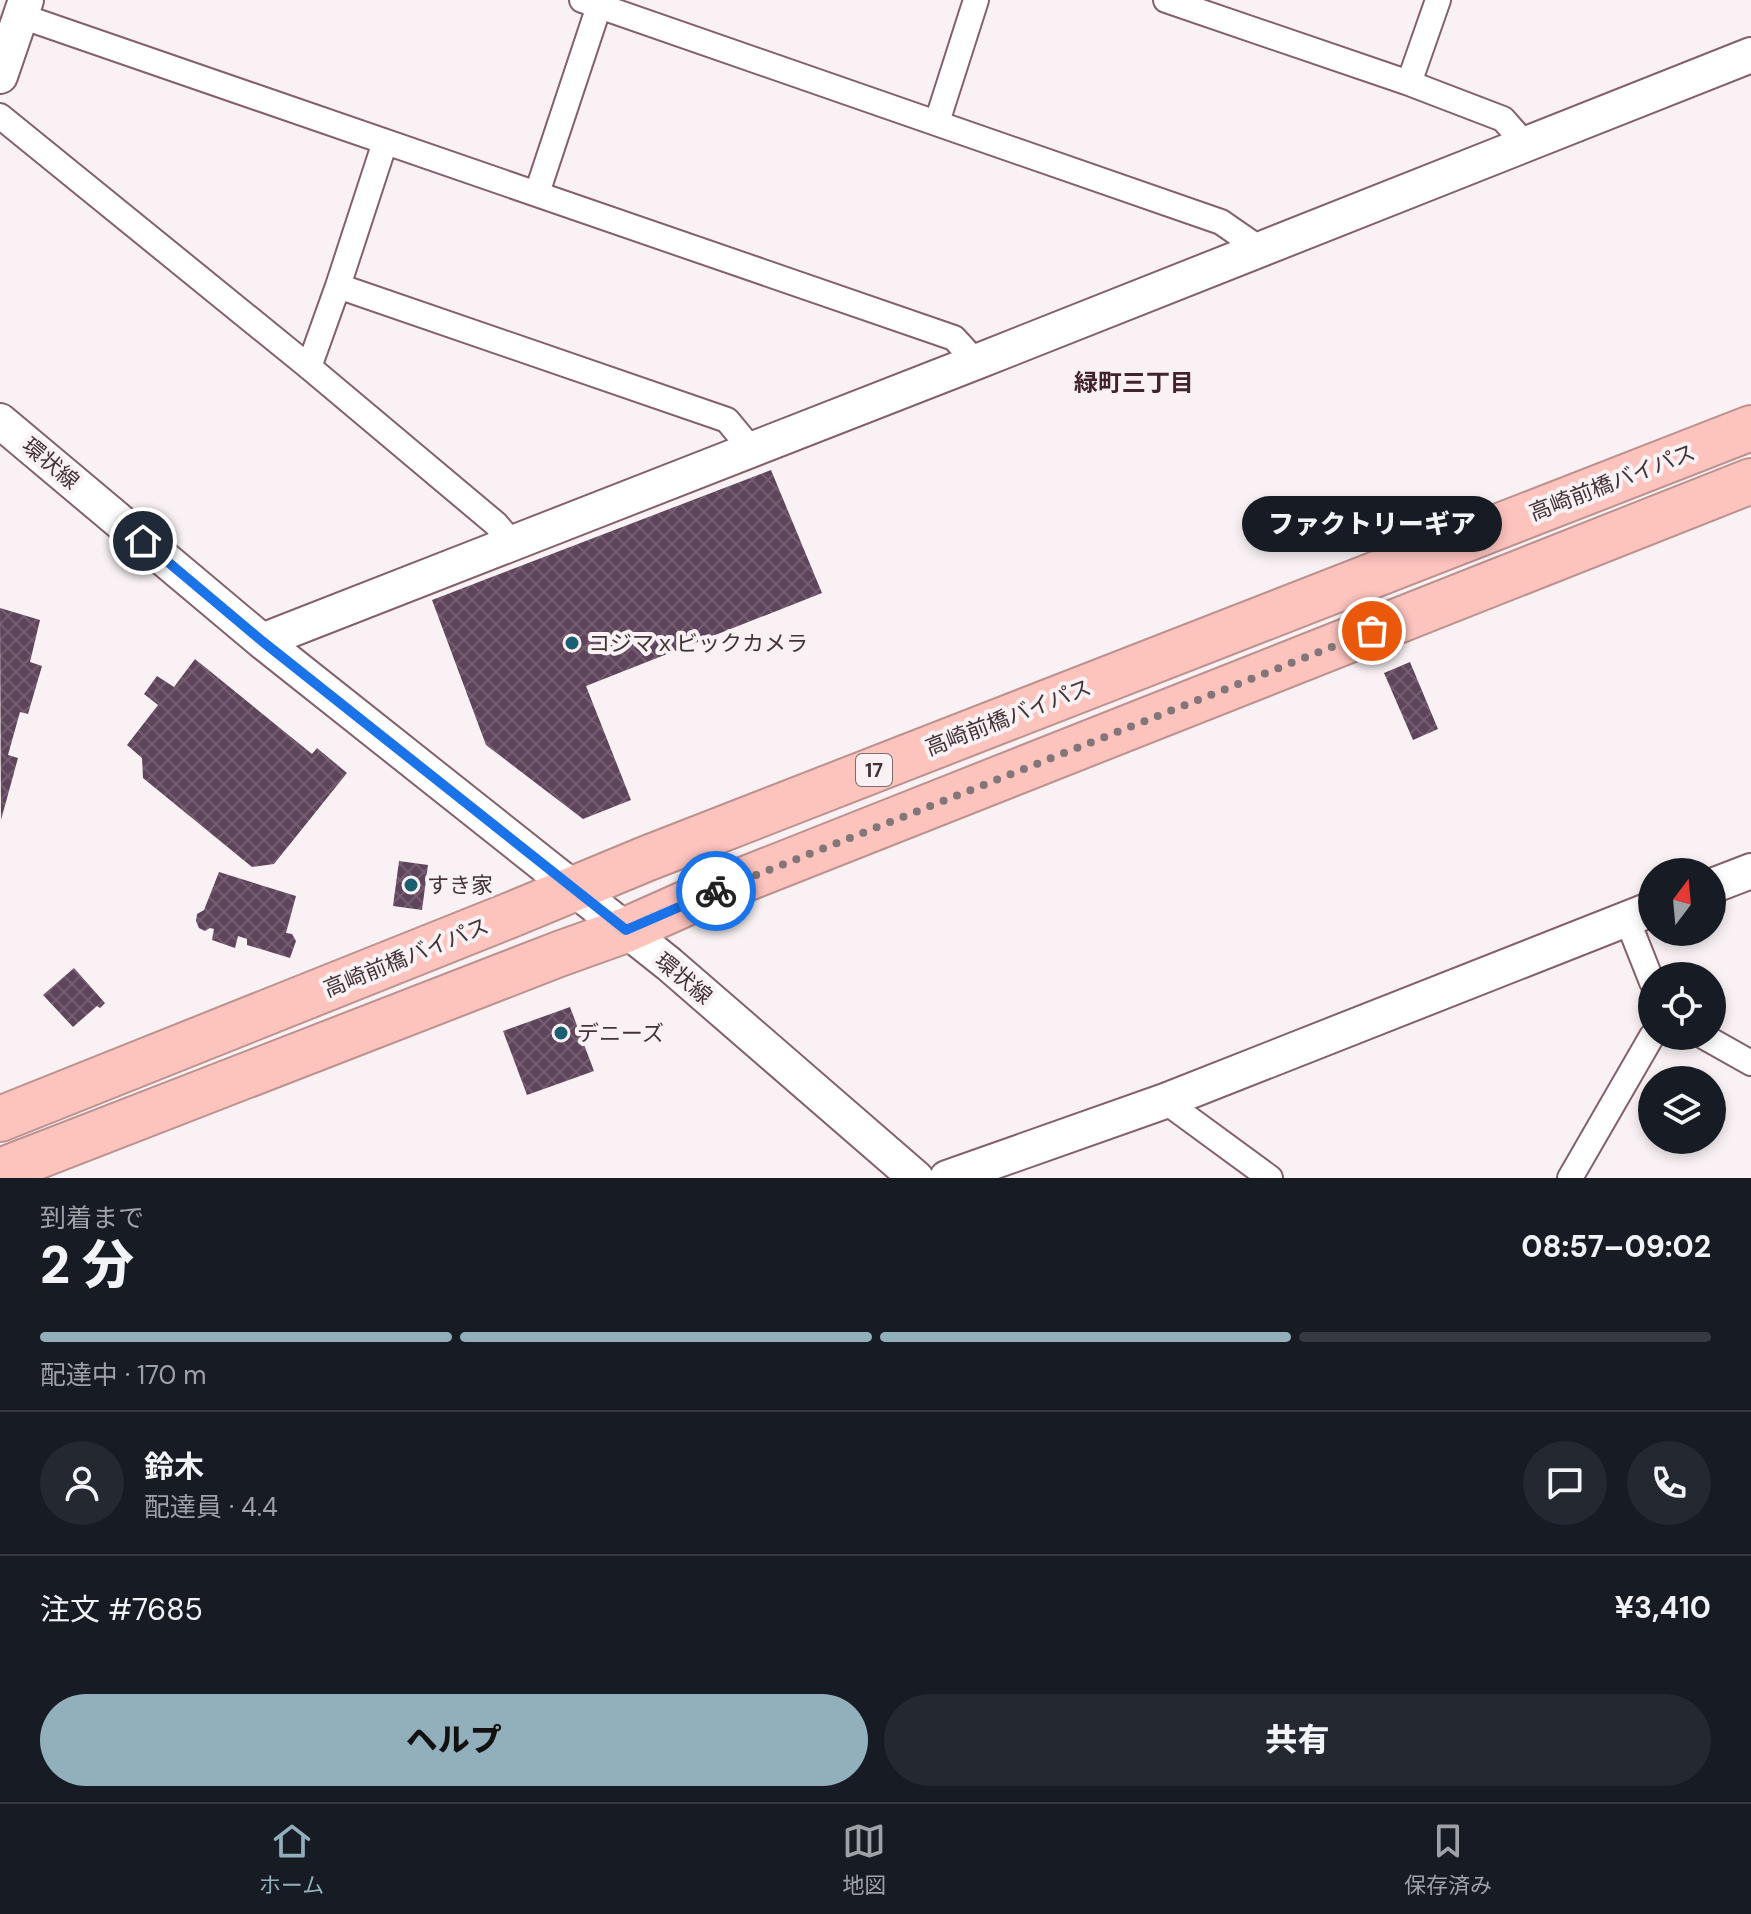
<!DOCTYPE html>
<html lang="ja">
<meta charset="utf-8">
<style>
body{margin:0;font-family:"DM Sans","Noto Sans JP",sans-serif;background:#242831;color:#f1f3f6;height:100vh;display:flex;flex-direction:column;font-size:30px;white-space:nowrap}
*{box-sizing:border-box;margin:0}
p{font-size:26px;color:#9ea1a6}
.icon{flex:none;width:44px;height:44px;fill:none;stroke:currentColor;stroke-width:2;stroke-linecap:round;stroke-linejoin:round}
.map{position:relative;height:1178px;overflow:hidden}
.sheet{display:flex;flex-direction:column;background:#171b24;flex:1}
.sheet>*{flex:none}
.needle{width:52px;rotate:16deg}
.fabs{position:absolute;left:1638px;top:858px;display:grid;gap:16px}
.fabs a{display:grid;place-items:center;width:88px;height:88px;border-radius:50%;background:#171b24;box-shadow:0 4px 12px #0003;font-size:40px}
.pin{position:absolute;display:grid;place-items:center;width:68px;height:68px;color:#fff;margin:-34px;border:4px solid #fff;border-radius:50%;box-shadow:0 2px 8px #0007}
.courier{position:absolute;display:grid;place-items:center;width:80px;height:80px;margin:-40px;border:6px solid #1a73e8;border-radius:50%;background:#fff;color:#222;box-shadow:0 2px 10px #0007}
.bubble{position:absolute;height:56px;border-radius:28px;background:#171b24;box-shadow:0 4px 12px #0003;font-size:26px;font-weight:800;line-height:56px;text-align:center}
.head em{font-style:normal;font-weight:800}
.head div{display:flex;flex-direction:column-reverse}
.head{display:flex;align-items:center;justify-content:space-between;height:136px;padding:0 40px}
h1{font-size:52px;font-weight:800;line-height:60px}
.bar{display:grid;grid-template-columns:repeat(4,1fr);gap:12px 8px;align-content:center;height:96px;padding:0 40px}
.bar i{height:10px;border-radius:6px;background:#363941}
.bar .active{background:#91b0bb}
.bar p{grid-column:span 4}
.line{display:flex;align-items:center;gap:20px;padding:0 40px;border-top:2px solid #363941}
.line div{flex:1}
.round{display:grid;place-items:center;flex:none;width:84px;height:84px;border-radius:42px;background:#242831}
.primary-button{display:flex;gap:16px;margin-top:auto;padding:16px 40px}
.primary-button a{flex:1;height:92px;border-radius:48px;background:#91b0bb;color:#111;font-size:32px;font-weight:800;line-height:92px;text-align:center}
.primary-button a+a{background:#242831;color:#f1f3f6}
.tabs{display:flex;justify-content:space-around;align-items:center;height:112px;border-top:2px solid #363941;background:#171b24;font-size:22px;color:#9ea1a6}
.tabs a{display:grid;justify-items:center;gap:4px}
.tabs .active{color:#91b0bb}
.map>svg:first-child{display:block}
.building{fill:url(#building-cross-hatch)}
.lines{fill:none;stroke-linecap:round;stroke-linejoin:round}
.street-casing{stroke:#84606b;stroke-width:28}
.secondary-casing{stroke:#84606b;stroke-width:38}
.highway-casing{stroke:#bc918e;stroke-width:48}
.street{stroke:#fff;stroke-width:24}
.secondary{stroke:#fff;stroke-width:34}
.highway{stroke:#fdc3bd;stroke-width:44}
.done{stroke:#837679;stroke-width:8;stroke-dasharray:0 14.4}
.route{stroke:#1a73e8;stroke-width:10}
.poi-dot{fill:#1c5f72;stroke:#f9f1f3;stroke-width:3}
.labels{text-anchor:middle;stroke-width:8;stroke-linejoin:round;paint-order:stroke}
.shield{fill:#f9f1f3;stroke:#7a6c6f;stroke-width:2}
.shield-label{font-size:20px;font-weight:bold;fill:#433337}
.street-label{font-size:22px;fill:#433337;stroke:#f9f1f3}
.poi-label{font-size:22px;fill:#433337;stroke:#f9f1f3;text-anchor:start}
.neighbourhood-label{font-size:24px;font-weight:bold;fill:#42232d;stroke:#f9f1f3}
</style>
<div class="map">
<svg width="1751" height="1178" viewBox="0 0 1751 1178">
<defs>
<pattern id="building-cross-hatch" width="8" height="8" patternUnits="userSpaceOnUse" patternTransform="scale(2)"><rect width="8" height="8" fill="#5f455b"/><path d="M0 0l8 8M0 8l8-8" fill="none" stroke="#745e70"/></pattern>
</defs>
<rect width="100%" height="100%" fill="#f9f1f3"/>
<path class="building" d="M771,470L822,593L586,686L631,800L583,819L486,745L432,600Z
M0,608L40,620L30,662L42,666L28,714L20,712L8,755L18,758L1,820Z
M195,659L312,754L317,748L347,773L274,864L252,867L143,778L142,758L127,745L158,705L144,694L157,676L174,687Z
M1410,662L1438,729L1413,740L1384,673Z
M399,861L428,865L422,910L393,906Z
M219,872L296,896L286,933L292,934L296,941L290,958L247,945V939L238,936L235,948L212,940L214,929L210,928L205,931L199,928L196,921L197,914L204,910Z
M74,968L105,1003L100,1008L97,1006L73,1027L43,995Z
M570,1007L594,1071L527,1095L503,1031Z"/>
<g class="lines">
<defs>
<path id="street" d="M582,0L1221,222L1260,249
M1166,0L1409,83L1503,119L1526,145
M21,16L954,338L976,362
M1409,83L1438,0
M0,116L309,367L496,524L512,543
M937,122L976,0
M537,193L601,0
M338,286L727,420L751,449
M309,367L338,286L385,142
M1627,919L1652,982
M1703,1036L1751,1063
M1165,1101L1270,1178
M1570,1178L1652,1036"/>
<path id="secondary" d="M0,76L26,0
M0,421L262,641L669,964L916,1178
M262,641L976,362L1751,55
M1712,886L1751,871
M947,1178L1165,1101L1652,909"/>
<path id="highway" d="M0,1119L513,914L648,858L1751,428
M0,1171L559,954L626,930L700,897L1751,481"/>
</defs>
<use href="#street" class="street-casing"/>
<use href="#secondary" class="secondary-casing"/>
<use href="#highway" class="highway-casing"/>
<use href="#street" class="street"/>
<use href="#secondary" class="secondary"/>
<use href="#highway" class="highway"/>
</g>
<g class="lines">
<path class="done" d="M716,891L1372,631"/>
<path class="route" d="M143,541L262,641L626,930L716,891"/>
</g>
<g class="poi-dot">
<circle cx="572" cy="643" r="8"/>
<circle cx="411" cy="885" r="8"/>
<circle cx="561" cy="1033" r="8"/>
</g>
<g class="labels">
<rect class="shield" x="856" y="754" width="36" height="32" rx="6"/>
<g class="shield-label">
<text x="874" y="777">17</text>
</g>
<g class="street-label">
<text transform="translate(51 463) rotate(40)" y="8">環状線</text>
<text transform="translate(1612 482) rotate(-21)" y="8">高崎前橋バイパス</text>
<text transform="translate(1008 717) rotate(-21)" y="8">高崎前橋バイパス</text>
<text transform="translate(406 957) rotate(-22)" y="8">高崎前橋バイパス</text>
<text transform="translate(684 978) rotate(40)" y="8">環状線</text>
</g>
<g class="poi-label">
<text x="588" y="651">コジマｘビックカメラ</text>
<text x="427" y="893">すき家</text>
<text x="577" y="1041">デニーズ</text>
</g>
<g class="neighbourhood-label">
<text x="1134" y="391">緑町三丁目</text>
</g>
</g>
</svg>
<div class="fabs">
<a><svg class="needle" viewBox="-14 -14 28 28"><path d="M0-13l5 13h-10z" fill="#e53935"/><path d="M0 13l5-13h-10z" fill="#9ea1a6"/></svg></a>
<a><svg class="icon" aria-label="locate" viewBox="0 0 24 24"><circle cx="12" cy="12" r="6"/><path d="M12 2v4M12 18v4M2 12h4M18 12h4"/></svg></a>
<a><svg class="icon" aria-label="layers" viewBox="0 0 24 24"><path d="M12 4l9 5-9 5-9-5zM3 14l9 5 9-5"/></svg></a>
</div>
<div class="pin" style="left:1372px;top:631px;background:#ea580c"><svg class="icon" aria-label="bag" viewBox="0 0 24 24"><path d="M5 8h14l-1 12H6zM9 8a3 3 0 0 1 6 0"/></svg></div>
<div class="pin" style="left:143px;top:541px;background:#1f2937"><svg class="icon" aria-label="home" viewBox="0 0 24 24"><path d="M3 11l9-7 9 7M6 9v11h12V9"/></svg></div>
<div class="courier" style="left:716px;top:891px"><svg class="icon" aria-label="bike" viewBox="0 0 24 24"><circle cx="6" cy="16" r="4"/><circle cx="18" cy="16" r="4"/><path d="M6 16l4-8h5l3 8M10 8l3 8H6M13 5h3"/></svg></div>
<div class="bubble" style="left:1242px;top:496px;width:260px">ファクトリーギア</div>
</div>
<section class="sheet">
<div class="head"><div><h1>2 分</h1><p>到着まで</p></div><em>08:57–09:02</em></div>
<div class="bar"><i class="active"></i><i class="active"></i><i class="active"></i><i></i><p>配達中 · 170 m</p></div>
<div class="line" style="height:144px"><a class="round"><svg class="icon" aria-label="person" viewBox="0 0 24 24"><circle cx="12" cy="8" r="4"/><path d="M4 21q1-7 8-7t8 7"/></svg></a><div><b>鈴木</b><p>配達員 · 4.4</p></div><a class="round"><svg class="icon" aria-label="chat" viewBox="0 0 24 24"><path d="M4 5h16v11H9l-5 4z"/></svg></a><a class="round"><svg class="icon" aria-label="phone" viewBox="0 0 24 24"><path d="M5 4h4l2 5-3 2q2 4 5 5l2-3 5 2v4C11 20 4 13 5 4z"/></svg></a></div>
<div class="line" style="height:104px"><div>注文 #7685</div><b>¥3,410</b></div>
<div class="primary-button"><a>ヘルプ</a><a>共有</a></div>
</section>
<nav class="tabs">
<a class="active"><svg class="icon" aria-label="home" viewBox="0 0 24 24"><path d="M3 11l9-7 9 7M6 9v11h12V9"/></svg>ホーム</a>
<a><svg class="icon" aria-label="map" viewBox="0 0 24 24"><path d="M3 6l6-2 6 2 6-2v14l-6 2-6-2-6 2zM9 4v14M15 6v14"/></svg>地図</a>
<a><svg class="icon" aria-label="saved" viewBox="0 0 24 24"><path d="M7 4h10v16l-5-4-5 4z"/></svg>保存済み</a>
</nav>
